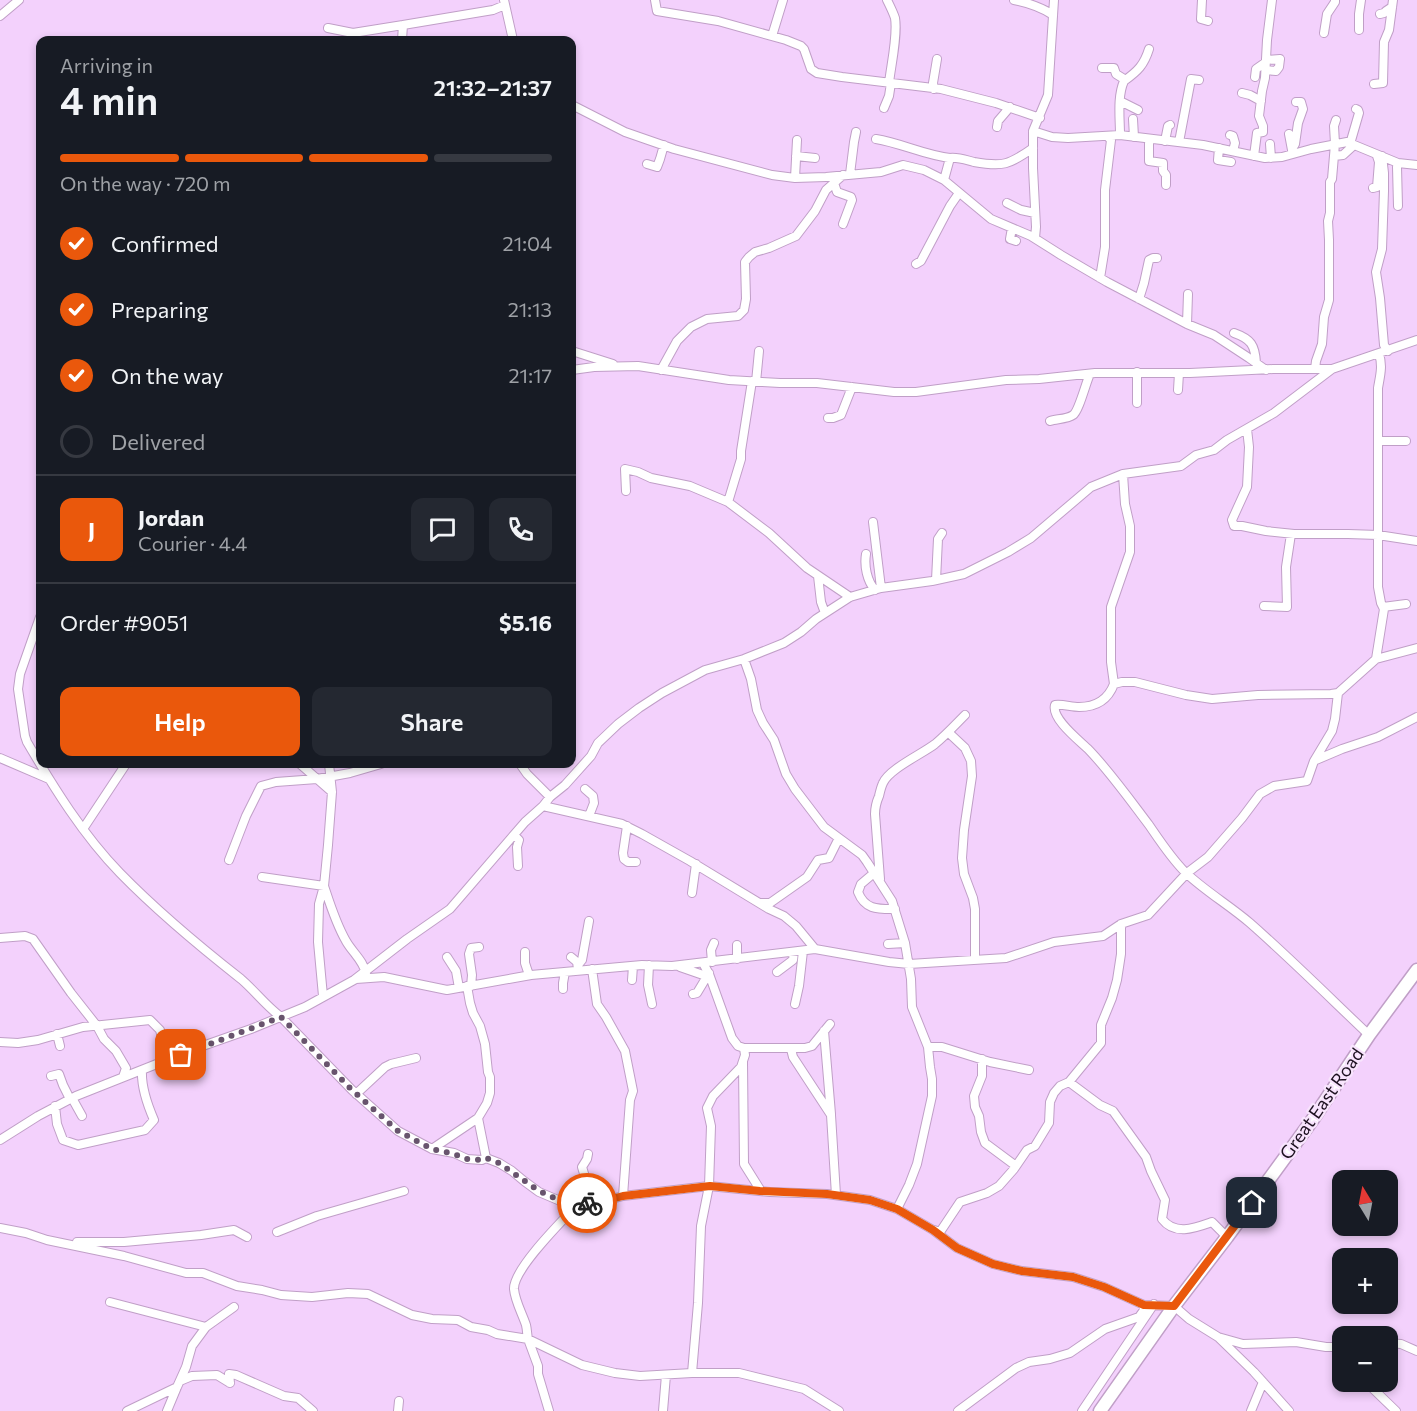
<!DOCTYPE html>
<meta charset="utf-8">
<style>
body{margin:0;font-family:Commissioner,sans-serif;background:#242831;color:#f1f3f6;height:100vh;display:flex;flex-direction:column;font-size:22px;white-space:nowrap}
*{box-sizing:border-box;margin:0}
p{font-size:20px;color:#9ea1a6}
.icon{flex:none;width:33px;height:33px;fill:none;stroke:currentColor;stroke-width:2;stroke-linecap:round;stroke-linejoin:round}
.map{position:relative;flex:1;overflow:hidden}
.details{position:absolute;left:36px;top:36px;width:540px;height:732px;display:flex;flex-direction:column;background:#171b24;border-radius:12px;box-shadow:0 3px 9px #0003}
.details>*{flex:none}
.needle{width:39px;rotate:350deg}
.buttons{position:absolute;left:1332px;top:1170px;display:grid;gap:12px}
.buttons a{display:grid;place-items:center;width:66px;height:66px;border-radius:12px;background:#171b24;box-shadow:0 3px 9px #0003;font-size:30px}
.pin{position:absolute;display:grid;place-items:center;width:51px;height:51px;color:#fff;margin:-26px;border-radius:12px;box-shadow:0 3px 9px #0006}
.courier{position:absolute;display:grid;place-items:center;width:60px;height:60px;margin:-30px;border:4px solid #ea580c;border-radius:50%;background:#fff;color:#222;box-shadow:0 2px 8px #0007}
.headline em{font-style:normal;font-weight:600}
.headline div{display:flex;flex-direction:column-reverse}
.headline{display:flex;align-items:center;justify-content:space-between;height:102px;padding:0 24px}
h1{font-size:39px;font-weight:600;line-height:45px}
.bar{display:grid;grid-template-columns:repeat(4,1fr);gap:9px 6px;align-content:center;height:72px;padding:0 24px}
.bar i{height:8px;border-radius:4px;background:#363941}
.bar .selected{background:#ea580c}
.bar p{grid-column:span 4}
.line{display:flex;align-items:center;gap:15px;padding:0 24px;border-top:2px solid #363941}
.line div{flex:1}
.round{display:grid;place-items:center;flex:none;width:63px;height:63px;border-radius:12px;background:#242831}
ol{padding:0 24px;list-style:none}
li{display:flex;align-items:center;gap:18px;height:66px}
li p{margin-inline-start:auto}
li .icon{padding:6px;border-radius:50%;background:#ea580c;color:#fff;stroke-width:4}
li:last-child{color:#9ea1a6}
li i{width:33px;height:33px;border:3px solid #363941;border-radius:50%}
.action{display:flex;gap:12px;margin-top:auto;padding:12px 24px}
.action a{flex:1;height:69px;border-radius:12px;background:#ea580c;color:#fff;font-size:24px;font-weight:600;line-height:69px;text-align:center}
.action a+a{background:#242831;color:#f1f3f6}
.map>svg:first-child{display:block}
.lines{fill:none;stroke-linecap:round;stroke-linejoin:round}
.minor-casing{stroke:#c09fc7;stroke-width:10}
.highway-casing{stroke:#c09fc7;stroke-width:15}
.minor{stroke:#fff;stroke-width:8}
.highway{stroke:#fff;stroke-width:12}
.done{stroke:#68546d;stroke-width:6;stroke-dasharray:0 10.8}
.route{stroke:#ea580c;stroke-width:8}
.labels{text-anchor:middle;stroke-width:4.5;stroke-linejoin:round;paint-order:stroke}
.street-label{font-size:18px;fill:#1d1120;stroke:#f8e4fd}
</style>
<div class="map">
<svg width="1417" height="1411" viewBox="0 0 1417 1411">
<rect width="100%" height="100%" fill="#f3d1fc"/>
<g class="lines">
<defs>
<path id="minor" d="M504,0L513,40
M655,0L657,11L718,21L786,40L801,46L804,49L811,69L817,73L842,77L941,89L996,103L1040,118
M887,0C890,6 893,12 895,18C898,35 891,65 889,83
M1014,0C1029,3 1041,7 1053,15
M1202,0L1201,19L1208,21
M1380,14L1384,13L1386,11L1392,7
M0,16L19,0
M328,28L353,33L403,25
M1359,30V14L1361,0
M1324,33L1327,14L1335,2V0
M772,36L783,0
M402,40L403,25L493,10L505,5
M1102,68H1114L1116,74L1124,79V81C1117,97 1120,118 1120,135
M1266,70L1276,71L1279,67L1280,59L1266,60
M1255,77L1256,69L1266,62
M1124,81C1138,71 1144,65 1149,49
M1374,84L1383,83L1384,42L1389,30L1393,0
M934,89L933,83L937,59
M1242,93L1250,95L1261,101
M1120,101L1138,110
M572,105L625,132L674,149L772,175L795,178L826,177L881,172L903,165L924,170L944,180L991,219L1031,236L1061,255L1107,282L1187,324L1214,335L1249,358L1266,370
M884,108L889,96L891,83
M1133,119L1134,137
M997,127L998,121L1010,107
M1033,131L1052,137L1068,138L1120,135L1203,145L1265,158L1282,157L1311,149L1347,142L1398,163L1417,165
M1289,134L1292,150
M1230,135L1233,136L1235,143L1233,151
M876,139C901,143 924,155 950,158
M1149,139V161L1163,163V171L1166,175V185
M1165,141L1168,126L1170,125
M1179,142L1191,79L1199,80
M1270,144L1271,158
M1350,144L1359,113L1358,110L1356,109
M1219,148L1218,160L1231,162
M1292,149L1295,144L1298,123L1303,109L1301,102H1296
M796,156L815,158
M1254,156L1257,133L1263,132V126L1259,116L1262,91L1265,78L1267,40L1272,0
M1334,156L1343,155L1354,145
M1382,156L1384,173V191L1382,249L1376,272L1380,298L1384,345L1388,351
M647,164L657,167L660,159L664,145
M1397,167L1398,206
M850,174L854,142L856,132
M795,178L797,140
M944,180L950,158C958,157 966,160 974,162C1003,167 1009,165 1033,148
M834,183L837,192L851,197L852,200L843,224
M1373,188L1377,187L1379,162L1377,156
M1007,203L1021,210L1035,213
M1012,228L1010,239L1016,241
M1035,238L1036,227L1033,168V131L1048,95L1054,0
M916,264L921,261L950,206L959,193
M1100,278L1105,247V190L1111,140L1107,136
M1139,299L1144,283L1149,260L1153,258H1157
M1187,324L1188,294
M1234,333C1251,339 1255,345 1256,363
M572,351L613,364
M1315,369L1316,361L1322,344L1324,317L1329,300V240L1328,221L1330,213V182L1332,179L1335,144L1334,126L1336,120
M572,370L594,367L638,366L729,380L780,383H817L894,392H916L1006,380L1039,379L1095,373H1190L1273,369H1332L1417,340
M661,370L677,341L691,327L707,319L738,316L744,310L746,299L745,262L749,257L755,252L769,248L796,236L815,211L826,190L843,175
M756,382L759,351
M1178,390L1179,373
M1137,403V372
M828,418H833L841,415L852,387
M1050,421C1056,419 1068,419 1073,415C1079,411 1086,382 1090,374
M1247,429L1249,447L1247,487L1232,520L1234,526H1242L1266,531L1294,534H1348L1378,535L1417,541
M1378,441H1406
M626,491L625,469L638,472L651,478L690,486L728,502L769,533L807,568L850,597
M728,502L741,459V451L752,381
M873,522L881,588
M866,554C864,566 867,581 875,590
M818,576L821,602L825,613
M936,580L938,539L942,533
M1264,606L1287,607L1286,567L1291,534
M1383,607L1406,604
M40,617L20,674L18,689L25,736L27,742C54,788 83,835 120,873C158,912 199,946 241,979C255,991 266,1006 281,1017L352,1090L398,1131L432,1149L454,1153L467,1159L482,1160L486,1158L499,1163L512,1171L524,1181L539,1192L565,1203H596L623,1196L709,1186L770,1192L827,1194L870,1200L897,1209L933,1230L957,1248L993,1264L1022,1271L1073,1277L1104,1287L1144,1305L1174,1306L1189,1319L1218,1337L1243,1344L1296,1342L1326,1347H1342
M744,659L751,679L757,710L763,723L774,740L786,774L795,789L824,827L862,855L867,862L892,901L905,943L911,979L912,1007L928,1047L930,1067L932,1079V1096L917,1164L909,1185L897,1209
M1376,659L1384,609L1381,603L1378,587V388C1380,376 1383,366 1379,354
M1114,684L1111,662V607L1130,552V526L1125,504L1123,474
M949,733L965,748L971,761L972,776L964,830L962,858L964,874L973,898L975,909V959
M0,758L49,779
M1316,760L1342,749L1378,737L1417,717
M300,764L332,792
M520,764L527,774L550,797
M585,789L593,796L594,803L589,816
M543,806L622,824L642,834L690,861L769,909L784,916L796,926L815,949
M627,826L623,853L624,859L628,862H636
M83,829L126,764
M514,835L519,840L517,847L518,866
M229,860L246,816L261,786L276,782L317,779L350,773L381,764
M874,873L861,884L858,892C865,910 878,909 895,909
M262,877L324,886C330,904 336,924 346,941C352,952 364,961 366,974
M880,879L875,814C875,808 876,803 879,796C880,792 881,787 883,783C889,769 922,754 935,744C946,735 955,725 965,715
M692,893L696,864
M760,903H770L807,877L818,860L829,858L839,838
M0,938L25,936L33,939L71,993L97,1026L104,1039L116,1051L126,1068L123,1077
M888,944L905,943
M525,952V963L529,975
M447,957L456,971L459,988
M571,957L577,962L578,969
M737,959V945
M712,962L711,950L714,943
M578,965L582,960L589,921
M649,965L648,985L652,1004
M680,967L706,976
M592,969L597,1004L606,1017L625,1051L633,1091L630,1100L623,1196
M777,972L793,960L794,952
M356,979L384,977L447,990L531,975L642,965L672,966L815,949L889,962L909,964L1006,958L1054,942L1103,936L1121,924L1148,915L1187,873L1208,857L1242,818L1260,794L1274,786L1307,781L1314,761L1332,731L1335,719L1338,693
M632,980L633,966
M471,986L472,975L469,954L471,948L479,947
M563,989V983L565,972
M693,994L697,993L709,973
M323,996L318,942L319,904L324,886L328,845L332,792L329,764
M795,1004L799,986L803,951
M824,1031L831,1114
M57,1034L60,1046
M1369,1035C1330,998 1291,959 1250,923C1229,905 1205,891 1185,872C1171,858 1160,841 1149,825C1130,800 1111,773 1089,750C1080,741 1051,719 1055,705C1063,704 1071,707 1079,707C1096,707 1108,700 1114,684L1122,682H1135L1186,695L1212,699L1258,695L1331,694L1338,693L1376,659L1417,648
M0,1042L18,1043L38,1040L83,1027L150,1020L160,1030L164,1045L181,1055
M928,1047H942L990,1062L1029,1070
M744,1048H805L812,1046L830,1024
M791,1049L793,1057L831,1115L836,1195
M982,1059V1076L974,1096L975,1107L979,1116L981,1132L985,1143L1016,1166
M743,1062L744,1164L761,1191
M51,1076L59,1074L63,1085L70,1099
M1069,1082L1100,1105L1113,1111L1146,1157L1151,1171L1165,1200L1162,1219C1175,1236 1195,1228 1212,1222L1227,1237
M356,1094L385,1067L391,1064L416,1058
M72,1098L82,1116
M55,1106L57,1124L63,1140L78,1145L145,1130L154,1120C147,1104 141,1087 142,1070
M478,1118L486,1158
M0,1140L38,1116L76,1096L197,1048L251,1029L305,1007L354,980L407,939L450,909L525,822L543,806L550,797L565,785L591,756L598,743L618,724L639,708L662,693L705,670L744,659L784,643L801,632L816,619L850,597L881,588L932,581L964,574L1008,552L1031,538L1091,487L1123,474L1181,466L1196,455L1214,450L1227,440L1274,413L1332,369
M432,1149L478,1118L487,1103L490,1093V1077L488,1072L485,1044L480,1026L473,1013L470,1003L467,986
M588,1154L587,1159L582,1167L589,1190L597,1194L600,1202
M579,1203C564,1219 513,1269 514,1289C515,1301 522,1313 526,1325C527,1329 527,1334 528,1339L582,1365L615,1373L640,1376L692,1373H739L804,1389L839,1411
M0,1228L26,1233L47,1240L124,1256L186,1273H203L237,1286L262,1290L281,1295L312,1297L348,1293L368,1294L412,1315L432,1319L458,1320L471,1327L488,1330L497,1334L528,1339L538,1366V1374L549,1411
M934,1230L940,1232L960,1202L987,1193L999,1186L1014,1169L1027,1150L1035,1146L1049,1123L1050,1102L1054,1093L1060,1086L1069,1082L1101,1043V1025L1112,998L1117,980L1121,954V924
M277,1232L317,1216L404,1191
M77,1242H124L201,1235L234,1230L247,1237
M110,1302L206,1327
M1219,1338L1254,1372L1289,1411
M1388,1343L1401,1344L1417,1351
M692,1373L698,1303L701,1226L709,1186L711,1126L707,1108L713,1096L741,1067L745,1055L744,1048L738,1046L732,1038L709,974L703,963
M180,1381L192,1376L217,1375L230,1383
M1366,1382L1396,1411
M230,1383L229,1374L236,1375L284,1396L298,1398L313,1411
M127,1411L177,1387L186,1367L192,1346L206,1327L234,1307
M167,1411L177,1387
M398,1411L399,1401
M663,1411L666,1375
M958,1411L1016,1368L1029,1362L1050,1359L1070,1353L1105,1329L1139,1317L1144,1310V1305
M1082,1411L1154,1304
M1251,1411L1263,1382"/>
<path id="highway" d="M1100,1411L1174,1306L1227,1237L1313,1119L1369,1035L1417,970"/>
</defs>
<use href="#minor" class="minor-casing"/>
<use href="#highway" class="highway-casing"/>
<use href="#minor" class="minor"/>
<use href="#highway" class="highway"/>
</g>
<g class="lines">
<path class="done" d="M181,1055L281,1017L352,1090L398,1131L432,1149L454,1154L467,1159L482,1160L486,1158L499,1163L539,1191L565,1203H587"/>
<path class="route" d="M587,1203H596L623,1196L710,1186L760,1191L827,1194L870,1200L897,1209L933,1230L957,1248L993,1264L1022,1271L1073,1277L1104,1287L1144,1305L1174,1306L1252,1203"/>
</g>
<g class="labels">
<g class="street-label">
<text transform="translate(1322 1104) rotate(-55)" y="6">Great East Road</text>
</g>
</g>
</svg>
<div class="buttons">
<a><svg class="needle" viewBox="-14 -14 28 28"><path d="M0-13l5 13h-10z" fill="#e53935"/><path d="M0 13l5-13h-10z" fill="#9ea1a6"/></svg></a>
<a>+</a>
<a>−</a>
</div>
<div class="pin" style="left:181px;top:1055px;background:#ea580c"><svg class="icon" aria-label="bag" viewBox="0 0 24 24"><path d="M5 8h14l-1 12H6zM9 8a3 3 0 0 1 6 0"/></svg></div>
<div class="pin" style="left:1252px;top:1203px;background:#1f2937"><svg class="icon" aria-label="home" viewBox="0 0 24 24"><path d="M3 11l9-7 9 7M6 9v11h12V9"/></svg></div>
<div class="courier" style="left:587px;top:1203px"><svg class="icon" aria-label="bike" viewBox="0 0 24 24"><circle cx="6" cy="16" r="4"/><circle cx="18" cy="16" r="4"/><path d="M6 16l4-8h5l3 8M10 8l3 8H6M13 5h3"/></svg></div>
<section class="details">
<div class="headline"><div><h1>4 min</h1><p>Arriving in</p></div><em>21:32–21:37</em></div>
<div class="bar"><i class="selected"></i><i class="selected"></i><i class="selected"></i><i></i><p>On the way · 720 m</p></div>
<ol>
<li><svg class="icon" aria-label="check" viewBox="0 0 24 24"><path d="M5 12l5 5 9-10"/></svg>Confirmed<p>21:04</p></li>
<li><svg class="icon" aria-label="check" viewBox="0 0 24 24"><path d="M5 12l5 5 9-10"/></svg>Preparing<p>21:13</p></li>
<li><svg class="icon" aria-label="check" viewBox="0 0 24 24"><path d="M5 12l5 5 9-10"/></svg>On the way<p>21:17</p></li>
<li><i></i>Delivered</li>
</ol>
<div class="line" style="height:108px"><b class="round" style="background:#ea580c;color:#fff">J</b><div><b>Jordan</b><p>Courier · 4.4</p></div><a class="round"><svg class="icon" aria-label="chat" viewBox="0 0 24 24"><path d="M4 5h16v11H9l-5 4z"/></svg></a><a class="round"><svg class="icon" aria-label="phone" viewBox="0 0 24 24"><path d="M5 4h4l2 5-3 2q2 4 5 5l2-3 5 2v4C11 20 4 13 5 4z"/></svg></a></div>
<div class="line" style="height:78px"><div>Order #9051</div><b>$5.16</b></div>
<div class="action"><a>Help</a><a>Share</a></div>
</section>
</div>
